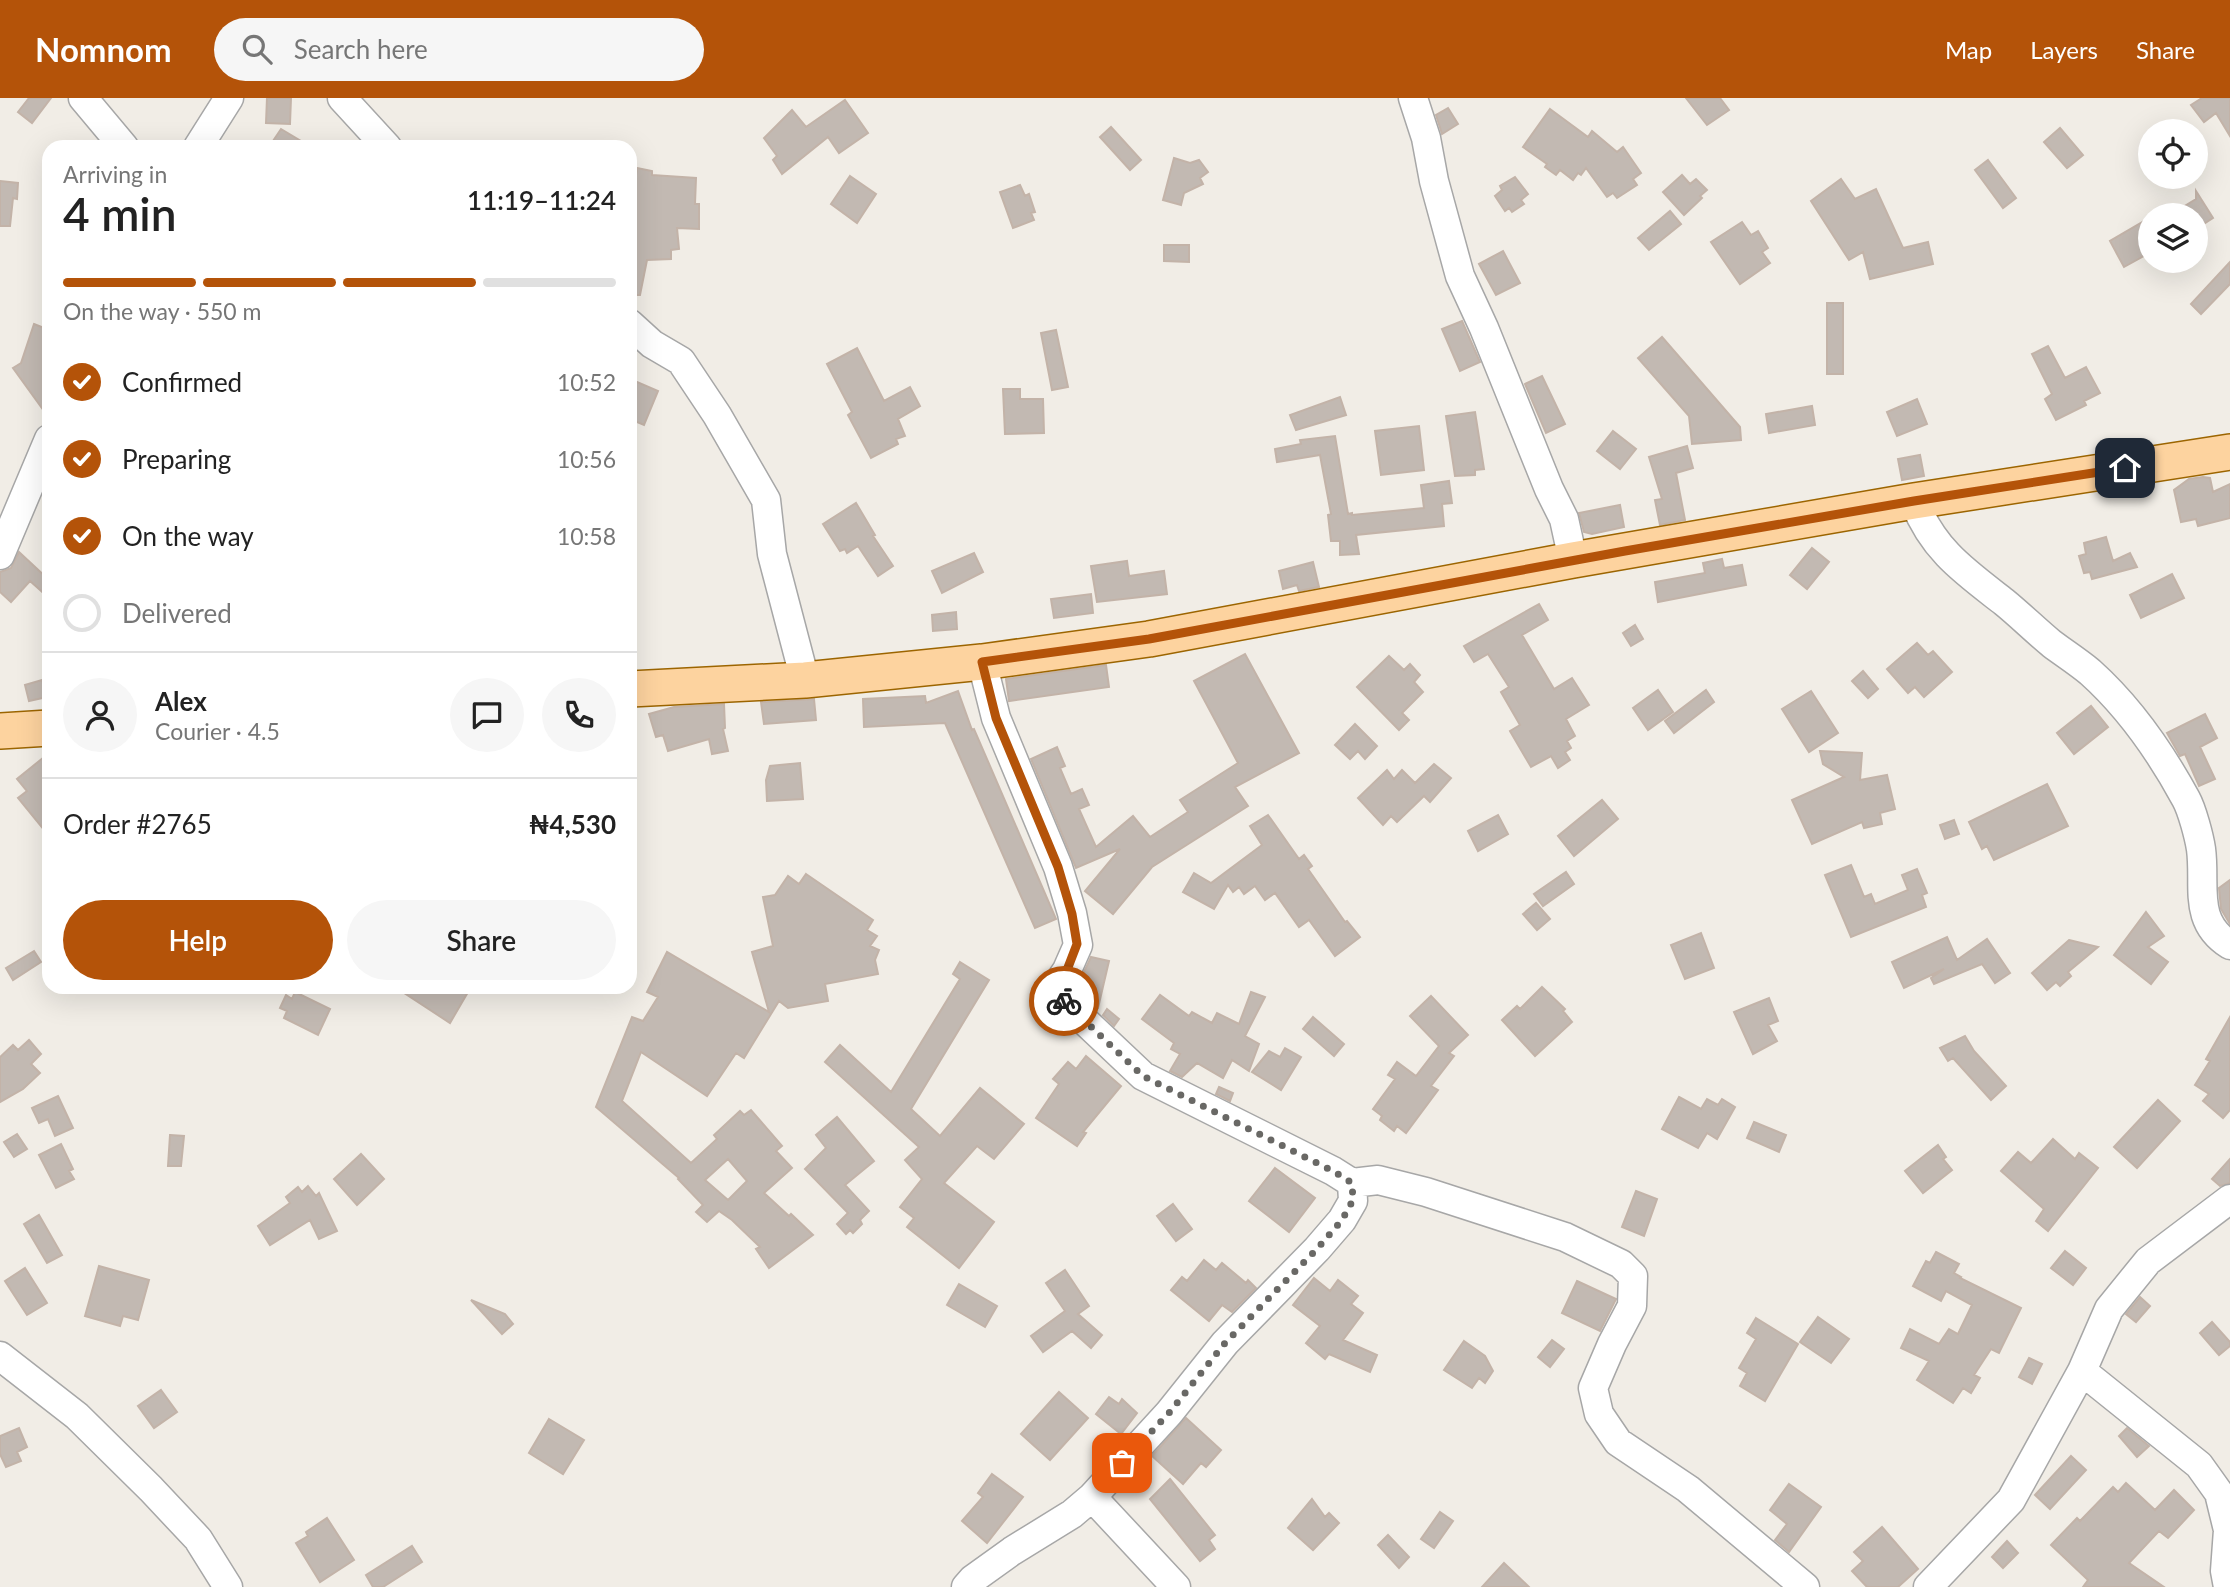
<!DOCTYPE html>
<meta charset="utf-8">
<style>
body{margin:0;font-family:Lato,sans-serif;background:#f6f6f6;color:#222;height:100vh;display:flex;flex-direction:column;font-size:26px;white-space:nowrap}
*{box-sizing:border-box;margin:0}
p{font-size:23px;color:#767676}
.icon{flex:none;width:38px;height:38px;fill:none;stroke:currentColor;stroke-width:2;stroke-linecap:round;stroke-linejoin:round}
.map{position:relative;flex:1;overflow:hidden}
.drawer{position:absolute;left:42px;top:42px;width:595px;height:854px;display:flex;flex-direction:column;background:#fff;border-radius:21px;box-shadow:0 7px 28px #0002}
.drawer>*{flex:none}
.tools{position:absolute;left:2138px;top:21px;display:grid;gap:14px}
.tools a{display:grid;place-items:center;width:70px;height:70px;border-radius:50%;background:#fff;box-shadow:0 7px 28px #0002;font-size:35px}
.pin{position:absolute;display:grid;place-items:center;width:60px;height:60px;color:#fff;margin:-30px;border-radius:14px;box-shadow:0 4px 10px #0006}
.courier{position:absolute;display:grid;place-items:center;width:70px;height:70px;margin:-35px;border:5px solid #b45309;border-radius:50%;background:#fff;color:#222;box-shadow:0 2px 9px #0007}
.overview em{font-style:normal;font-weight:600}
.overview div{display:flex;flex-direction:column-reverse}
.overview{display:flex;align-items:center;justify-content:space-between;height:119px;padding:0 21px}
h1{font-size:46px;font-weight:600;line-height:52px}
.bar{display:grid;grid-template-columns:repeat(4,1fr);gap:10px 7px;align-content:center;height:84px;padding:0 21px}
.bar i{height:9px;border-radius:5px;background:#e0e0e0}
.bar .selected{background:#b45309}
.bar p{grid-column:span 4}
.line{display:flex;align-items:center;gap:18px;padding:0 21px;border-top:2px solid #e0e0e0}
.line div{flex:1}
.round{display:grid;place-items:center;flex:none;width:74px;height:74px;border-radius:37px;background:#f6f6f6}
ol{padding:0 21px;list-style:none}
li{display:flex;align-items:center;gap:21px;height:77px}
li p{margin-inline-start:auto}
li .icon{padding:7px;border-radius:50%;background:#b45309;color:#fff;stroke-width:4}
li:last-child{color:#767676}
li i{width:38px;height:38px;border:4px solid #e0e0e0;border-radius:50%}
.button{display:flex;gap:14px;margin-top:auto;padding:14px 21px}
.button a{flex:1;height:80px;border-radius:42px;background:#b45309;color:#fff;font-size:28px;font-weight:600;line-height:80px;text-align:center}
.button a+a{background:#f6f6f6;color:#222}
header{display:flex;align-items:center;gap:42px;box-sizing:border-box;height:98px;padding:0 35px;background:#b45309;color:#fff}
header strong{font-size:33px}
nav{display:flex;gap:38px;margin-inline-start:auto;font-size:24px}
.search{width:490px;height:63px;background:#f6f6f6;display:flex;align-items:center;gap:18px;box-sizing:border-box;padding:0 24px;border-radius:38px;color:#767676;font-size:26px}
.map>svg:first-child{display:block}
.building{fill:#c2b9b2;stroke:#c3b3a8;stroke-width:2;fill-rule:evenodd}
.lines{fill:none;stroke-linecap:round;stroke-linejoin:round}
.minor-casing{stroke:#a7a7a7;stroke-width:31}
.major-casing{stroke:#9c6500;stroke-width:38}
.minor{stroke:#fff;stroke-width:28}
.major{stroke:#fdd39f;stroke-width:35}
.done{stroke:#696865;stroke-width:7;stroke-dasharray:0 12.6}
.route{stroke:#b45309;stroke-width:9}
</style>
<header>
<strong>Nomnom</strong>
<div class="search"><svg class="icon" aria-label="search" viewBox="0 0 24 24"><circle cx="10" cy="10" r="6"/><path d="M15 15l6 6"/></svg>Search here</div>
<nav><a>Map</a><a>Layers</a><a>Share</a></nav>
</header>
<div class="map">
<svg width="2230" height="1489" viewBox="0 0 2230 1489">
<rect width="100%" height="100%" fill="#f1ede6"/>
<path class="building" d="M29,0H51L32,25L18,14Z
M267,0H291L290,26L266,25Z
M1686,0H1720L1729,12L1707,27Z
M2202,0H2230V38L2216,15L2204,24L2191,7Z
M845,2L868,35L839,55L828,39L782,76L773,62L777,58L764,40L792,12L806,29Z
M1448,10L1458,26L1442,36L1436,17Z
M1550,11L1588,39L1592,33L1617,54L1623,49L1641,75L1633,81L1637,87L1617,100L1613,95L1607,99L1586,70L1581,77L1578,75L1573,82L1560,72L1556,77L1545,69L1547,66L1523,49Z
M1111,29L1141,62L1130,72L1100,39Z
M2060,30L2083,57L2067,70L2044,44Z
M281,31L311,49H269Z
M1174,60L1190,65L1199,62L1208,74L1200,80L1203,86L1184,95L1181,107L1163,102Z
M1988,62L2016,100L2003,110L1975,72Z
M637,70L652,73V77L696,80L695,106H699V131L677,130L679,151L671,152V161L647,162L640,197H636L630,139V76L636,77Z
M1682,77L1690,86L1696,81L1707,92L1700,98L1702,100L1684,117L1663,94Z
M850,78L876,96L857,125L831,106Z
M1515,79L1528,96L1521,102L1524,106L1512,114L1509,110L1505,113L1495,98L1502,92L1500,88Z
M1841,81L1855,101L1876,91L1903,150L1928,144L1933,166L1870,181L1863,154L1849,162L1811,103Z
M0,83L18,85L17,101L13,100L10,128H0Z
M1020,87L1025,98L1029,96L1035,114L1031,115L1034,122L1013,130L1000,94Z
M2196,93L2213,120L2196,131V117H2170L2196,101Z
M1670,113L1681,126L1649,152L1638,140Z
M2151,119V154L2124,169L2110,143Z
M1742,124L1751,137L1758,133L1768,150L1762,154L1770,165L1740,186L1711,144Z
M1164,147H1189V164L1164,163Z
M1503,153L1520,185L1496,197L1479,166Z
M2230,164V186L2201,216L2191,206Z
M1827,205H1843V276H1827Z
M1462,223L1480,264L1460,273L1442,231Z
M34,226L49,232V320L13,270L21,265Z
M1056,232L1068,289L1052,292L1041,235Z
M1662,239L1740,329L1741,342L1692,346L1689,318L1638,260Z
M2048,248L2065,280L2086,269L2100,295L2084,303L2086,307L2056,322L2045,301L2052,296L2032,256Z
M857,250L884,303L910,289L920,308L898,321L905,338L896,341L898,346L871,360L848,317L852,314L827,266Z
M1542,278L1565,326L1546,335L1525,286Z
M630,281L658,293L644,327L630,321Z
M1003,291H1020V301H1043L1044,335L1005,336Z
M1340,299L1346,317L1296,332L1290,317Z
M1917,301L1927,326L1897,338L1887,314Z
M1812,308L1815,327L1769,335L1766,316Z
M1475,314L1484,371L1475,372V377L1455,378L1446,318Z
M1419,328L1424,372L1381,377L1375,333Z
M1613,333L1636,351L1620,371L1597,353Z
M1335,338L1348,416L1352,415V417L1424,410L1421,387L1449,383L1452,405L1442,406L1444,428L1356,437L1359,456L1340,457V443H1331L1328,417L1331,416L1320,357L1277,364L1275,351L1301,346L1300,342Z
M1687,348L1693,370L1676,375L1685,422L1660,427L1655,402L1662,401L1649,359Z
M1920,357L1924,378L1902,382L1898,361Z
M2203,379L2210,380L2213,394L2230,386V420L2198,428L2196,421L2181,424L2174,392L2189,381Z
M856,405L875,437L873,438L893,468L878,478L858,448L847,455L845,451L840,453L823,426Z
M1620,407L1624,429L1592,436L1584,434L1579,415Z
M2106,439L2113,463L2130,455L2137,469L2092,481L2090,474L2084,475L2079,458L2086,456L2084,445Z
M1812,450L1829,464L1807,491L1790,477Z
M19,454L49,482V500L30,483L11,504L0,494V474L11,470Z
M974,455L983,474L942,495L932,473Z
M1722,461L1724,470L1742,467L1746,487L1658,504L1655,484L1705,475L1703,465Z
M1127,463L1129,478L1164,473L1167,496L1097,504L1091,468Z
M1313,464L1319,489L1299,493L1297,487L1283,491L1279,473Z
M2172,476L2184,500L2141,520L2130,497Z
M1091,496L1093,515L1054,520L1051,501Z
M1539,506L1548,522L1522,537L1554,591L1572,580L1589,607L1566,621L1575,638L1567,643L1571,650L1565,654L1570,662L1558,670L1551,658L1531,669L1510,633L1520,627L1501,594L1509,589L1488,556L1474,564L1464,548Z
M956,514L957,531L933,533L932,517Z
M1635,527L1643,541L1631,548L1623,535Z
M1917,545L1928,557L1933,553L1952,574L1924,599L1915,589L1908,595L1887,571Z
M1245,556L1299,655L1235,689L1248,708L1152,769L1113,816L1085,793L1120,751L1076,770L1031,661L1057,649L1065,668L1060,670L1071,696L1082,691L1089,707L1079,711L1096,749L1133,718L1150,739L1188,714L1180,702L1238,665L1194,583Z
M1389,558L1404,572L1410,566L1420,577L1414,584L1423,594L1402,615L1409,622L1399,632L1357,589Z
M1106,567L1109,589L1009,603L1006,581Z
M1863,573L1878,591L1868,600L1852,583Z
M42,582L47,599L29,603L25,587Z
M1658,592L1673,614L1648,632L1633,610Z
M1706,592L1714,604L1674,635L1665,623Z
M958,593L972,632L974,631L1056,821L1035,830L945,625L864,629L863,601L925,598L926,605Z
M1811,593L1838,635L1809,654L1782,611Z
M814,601L816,622L764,626L761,604Z
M724,606L725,630L723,631L728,653L712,656L709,641L668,653L663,637L656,639L649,616L674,609Z
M2091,608L2108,629L2074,656L2057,635Z
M2205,616L2217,640L2200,649L2215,681L2199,688L2185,656L2180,658L2167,635Z
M1355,626L1377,648L1365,661L1358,653L1350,661L1335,647Z
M1820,653L1862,655L1860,682L1887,677L1895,711L1880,715L1882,726L1864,730L1862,724L1812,746L1792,702L1844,679L1823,666Z
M49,655V738L18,700L27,693L17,681Z
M800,665L803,701L767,703L766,682L770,668Z
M1434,666L1451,680L1430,704L1424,698L1397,724L1391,718L1383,727L1358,700L1387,672L1394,681L1402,672L1415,685Z
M2047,686L2068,728L1994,762L1987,748L1982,751L1969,724Z
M1602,702L1618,721L1574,758L1558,738Z
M1268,717L1299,761L1304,757L1312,768L1308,771L1345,824L1347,823L1360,839L1335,858L1309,822L1299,829L1275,795L1265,802L1255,788L1244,796L1239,789L1233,794L1228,787L1214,811L1183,794L1194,775L1211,785L1262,747L1250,728Z
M1498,717L1508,736L1478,753L1468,733Z
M1954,722L1959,736L1945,741L1940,727Z
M1851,767L1864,799L1871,796L1875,806L1908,792L1902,777L1917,771L1927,795L1922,797L1926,809L1851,839L1825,777Z
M1566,774L1574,786L1543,808L1534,796Z
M806,776L873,822L867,832L877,838L870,848L879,852L875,862L878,876L825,886L828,903L788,910L779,903L744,960L736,955L707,998L641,954L622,1003L691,1065L717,1041L714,1037L740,1013L744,1017L751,1012L782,1048L776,1053L792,1070L764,1095L789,1118L791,1116L813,1137L769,1170L756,1151L760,1149L732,1122L719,1113L707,1124L696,1114L703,1107L678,1081L679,1080L596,1009L632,919L643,923L658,899L647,894L667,854L769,914L752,854L773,848L763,799L775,797L788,778L799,786ZM728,1061L747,1083L728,1102L705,1082Z
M2230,782V826L2221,811L2219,790Z
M1536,805L1550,821L1537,832L1523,816Z
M2146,814L2164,838L2148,849L2168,864L2151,886L2114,857Z
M1701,835L1714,870L1685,881L1671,847Z
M1947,839L1957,862L1987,841L2010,875L1995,885L1982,866L1934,886L1931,880L1944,871L1904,890L1892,864Z
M2069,842L2098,849L2068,874L2071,878L2060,888L2056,884L2047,892L2032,875Z
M34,853L41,864L13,882L6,870Z
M1091,859L1109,863L1098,910L1094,909L1079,895L1084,874Z
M960,864L989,882L911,1011L940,1038L980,990L1024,1026L994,1061L977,1048L944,1085L994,1124L959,1170L907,1129L914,1120L900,1109L922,1081L905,1062L919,1049L825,964L840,947L891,994L960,881L953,876Z
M395,889H460L468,894L450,925Z
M1542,889L1565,911L1563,913L1572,924L1535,958L1502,922L1517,908L1520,911Z
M295,894L330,911L318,937L284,920L287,913L280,910L286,897L292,901Z
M1251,894L1265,899L1245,938L1259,946L1249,973L1232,962L1223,980L1197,965L1182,979L1170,973L1180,956L1171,951L1174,945L1142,921L1160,897L1189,918L1192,914L1212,925L1217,915L1239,926Z
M1431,898L1468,937L1449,955L1454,958L1431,988L1438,992L1406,1035L1397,1028L1394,1033L1380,1022L1382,1018L1373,1011L1395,981L1388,977L1397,964L1416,978L1439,948L1410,918Z
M1769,900L1778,923L1768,927L1777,943L1753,956L1734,914Z
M1107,911L1119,921L1114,928L1103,917Z
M1313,919L1344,946L1334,958L1303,931Z
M2230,919V1012L2223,1020L2203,1003L2209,996L2195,987L2210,963L2206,961Z
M1965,938L1974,953L2006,988L1991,1002L1953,960L1948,963L1940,950Z
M29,942L41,956L31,966L40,975L23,991L0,1004V959L13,947L18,952Z
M1285,950L1301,959L1281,992L1252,974L1269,953L1280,959Z
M1086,958L1121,988L1083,1034L1086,1035L1077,1048L1036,1020L1059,986L1053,981L1068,964L1076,971Z
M1219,989L1233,995L1230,1003L1216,996Z
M58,998L73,1030L55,1038L48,1021L39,1025L32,1010Z
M1679,999L1701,1011L1707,1001L1718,1007L1722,1001L1735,1009L1717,1041L1707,1035L1698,1050L1662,1031Z
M2158,1002L2180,1023L2137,1070L2114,1049Z
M837,1019L874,1063L845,1087L869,1113L860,1122L862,1126L853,1135L850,1132L846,1136L837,1126L848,1115L805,1071L826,1050L816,1037Z
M1754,1024L1786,1037L1779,1054L1747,1040Z
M17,1036L27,1051L14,1059L4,1044Z
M170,1037L184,1038L181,1068H168Z
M2053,1041L2075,1061L2079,1055L2098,1070L2048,1133L2036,1123L2044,1111L2001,1073L2018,1054L2031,1065Z
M61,1046L73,1071L69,1073L74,1081L56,1090L39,1057Z
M1938,1047L1946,1059L1943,1061L1952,1072L1923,1095L1905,1073Z
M361,1056L384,1081L357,1107L334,1081Z
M2230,1061V1085L2220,1088L2212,1081Z
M1275,1070L1315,1100L1289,1134L1249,1103Z
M308,1088L316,1098L319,1095L337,1133L319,1141L310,1122L270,1147L258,1128L290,1105L286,1099L298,1089L302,1094Z
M1636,1093L1657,1101L1644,1138L1622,1129Z
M1173,1106L1192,1131L1176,1143L1157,1118Z
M39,1117L62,1157L47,1165L24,1126Z
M2065,1153L2086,1170L2073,1187L2051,1170Z
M1936,1154L1959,1166L1954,1175L1961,1179L1960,1180L2021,1210L1999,1255L1991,1251L1974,1277L1980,1280L1971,1295L1963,1290L1953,1305L1917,1282L1929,1263L1901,1250L1910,1231L1939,1246L1949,1231L1958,1236L1972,1207L1946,1193L1941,1203L1913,1188L1926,1163L1930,1165Z
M1204,1162L1216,1172L1222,1165L1246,1185L1248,1182L1256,1190L1232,1214L1222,1207L1209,1223L1171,1192L1182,1179L1187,1183Z
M99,1168L149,1182L138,1222L123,1218L120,1228L85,1218Z
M25,1170L47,1205L27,1217L5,1183Z
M1065,1172L1089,1208L1078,1216L1102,1237L1091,1250L1072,1233L1043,1254L1031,1238L1065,1213L1046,1185Z
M1314,1180L1330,1193L1338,1182L1358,1198L1351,1206L1363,1215L1343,1242L1377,1257L1370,1274L1329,1256L1325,1261L1306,1245L1320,1228L1293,1207Z
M1577,1183L1616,1201L1600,1233L1562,1215Z
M959,1186L997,1208L985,1229L947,1207Z
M2140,1199L2150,1208L2136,1224L2126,1216Z
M471,1202L505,1216L513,1226L502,1236Z
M1818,1219L1849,1241L1831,1265L1800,1244Z
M1756,1220L1798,1246L1765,1303L1740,1288L1747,1275L1739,1270L1756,1241L1747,1235Z
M2212,1224L2230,1244V1248L2219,1257L2200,1235Z
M1552,1242L1564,1251L1550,1269L1538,1259Z
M1464,1243L1485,1258L1493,1273L1485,1285L1479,1280L1472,1290L1444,1272Z
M2029,1260L2042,1266L2032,1286L2019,1279Z
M161,1292L177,1314L154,1330L138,1308Z
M1059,1294L1088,1320L1050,1362L1021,1336Z
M1109,1299L1119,1306L1122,1301L1137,1315L1121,1336L1096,1316Z
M1186,1320L1221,1352L1206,1369L1201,1365L1183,1386L1152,1358Z
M549,1321L584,1342L563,1376L529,1355Z
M19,1330L27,1349L17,1354L21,1363L6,1369L0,1356V1338Z
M2127,1330L2149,1348L2137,1359L2119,1338Z
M2071,1358L2086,1372L2050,1411L2035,1397Z
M992,1376L1023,1399L987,1445L962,1423L983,1399L978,1395Z
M1170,1381L1215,1437L1209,1442L1215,1451L1200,1463L1150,1401Z
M2126,1385L2155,1412L2174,1392L2194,1412L2168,1440L2159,1433L2129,1465L2164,1489H2083L2088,1482L2051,1447L2077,1420L2080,1423L2113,1389L2118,1394Z
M1789,1386L1821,1409L1789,1454L1775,1442L1787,1426L1770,1412Z
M1312,1401L1325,1419L1329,1415L1339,1425L1313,1452L1288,1430Z
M1440,1414L1453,1423L1434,1450L1421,1441Z
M327,1420L354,1462L320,1484L296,1445L308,1438L306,1434Z
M1882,1429L1918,1471L1898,1489H1867L1852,1473L1863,1463L1854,1454Z
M1388,1437L1409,1459L1399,1470L1378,1447Z
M2007,1443L2018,1455L2003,1470L1992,1459Z
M412,1448L422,1464L383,1489H373L366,1477Z
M1504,1465L1529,1489H1482Z"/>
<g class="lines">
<defs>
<path id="minor" d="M83,0L124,49
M342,0L387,49
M1413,0L1426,40L1434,83L1460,178L1484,230L1549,391L1564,421L1573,462
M198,49L229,0
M630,226L652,246L681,263L717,317L766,402L772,456L805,582
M1914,403C1933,452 1964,473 2004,504C2020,517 2035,532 2052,546C2064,555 2078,564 2090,574C2129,609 2161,655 2186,701C2192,712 2199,738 2201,751C2206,788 2192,823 2230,847
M0,457L49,341
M1352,1085L1378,1082L1426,1094L1565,1139L1621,1166L1633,1178L1632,1208L1612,1246L1593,1290L1599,1316L1618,1344L1688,1391L1805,1489
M0,1258L77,1318L151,1391L198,1441L228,1489
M2082,1273L2199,1367L2219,1395L2228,1432L2225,1473L2228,1489
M1092,1399L1176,1489
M966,1489L973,1481L1012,1453L1072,1416L1092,1399L1169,1315L1225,1245L1317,1151L1342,1122L1353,1103L1352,1085L1333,1073L1143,978L1053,893L1067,872L1078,847L1072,815L1058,769L996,620L982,564
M1928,1489L2011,1402L2082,1273L2109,1211L2148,1163L2230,1101"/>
<path id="major" d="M630,591L805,582L982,564L1149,541L1573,462L1914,403L2230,354
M0,633L49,630"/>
</defs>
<use href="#minor" class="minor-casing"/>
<use href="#major" class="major-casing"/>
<use href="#minor" class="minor"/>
<use href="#major" class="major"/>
</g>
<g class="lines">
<path class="done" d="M1064,903L1143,978L1333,1073L1352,1085L1353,1102L1342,1122L1317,1151L1225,1245L1169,1315L1122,1365"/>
<path class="route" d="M1064,903L1053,893L1067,872L1077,846L1072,816L1058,769L996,620L982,564L1149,541L1625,453L1914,403L2125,370"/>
</g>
</svg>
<div class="tools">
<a><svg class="icon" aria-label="locate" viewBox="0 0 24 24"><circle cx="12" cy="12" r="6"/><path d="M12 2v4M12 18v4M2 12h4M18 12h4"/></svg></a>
<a><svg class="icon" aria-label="layers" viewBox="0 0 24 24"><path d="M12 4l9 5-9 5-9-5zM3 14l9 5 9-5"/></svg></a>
</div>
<div class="pin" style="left:1122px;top:1365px;background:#ea580c"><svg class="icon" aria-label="bag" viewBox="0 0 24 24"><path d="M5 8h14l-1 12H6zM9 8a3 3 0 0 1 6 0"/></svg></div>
<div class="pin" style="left:2125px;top:370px;background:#1f2937"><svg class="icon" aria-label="home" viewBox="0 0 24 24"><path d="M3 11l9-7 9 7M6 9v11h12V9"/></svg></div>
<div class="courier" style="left:1064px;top:903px"><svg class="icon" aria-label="bike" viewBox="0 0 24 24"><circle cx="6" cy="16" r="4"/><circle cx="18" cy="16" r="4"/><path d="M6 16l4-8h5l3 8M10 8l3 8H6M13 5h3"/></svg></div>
<section class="drawer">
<div class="overview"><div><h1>4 min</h1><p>Arriving in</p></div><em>11:19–11:24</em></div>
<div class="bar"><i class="selected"></i><i class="selected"></i><i class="selected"></i><i></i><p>On the way · 550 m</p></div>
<ol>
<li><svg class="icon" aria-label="check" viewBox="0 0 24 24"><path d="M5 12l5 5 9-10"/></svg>Confirmed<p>10:52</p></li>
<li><svg class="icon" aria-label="check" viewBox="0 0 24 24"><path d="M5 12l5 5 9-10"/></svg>Preparing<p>10:56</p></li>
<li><svg class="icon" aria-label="check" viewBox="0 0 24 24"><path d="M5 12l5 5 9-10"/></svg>On the way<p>10:58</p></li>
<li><i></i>Delivered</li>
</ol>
<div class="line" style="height:126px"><a class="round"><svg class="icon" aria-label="person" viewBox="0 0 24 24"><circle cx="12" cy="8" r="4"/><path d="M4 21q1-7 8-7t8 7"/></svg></a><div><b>Alex</b><p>Courier · 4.5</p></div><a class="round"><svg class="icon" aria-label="chat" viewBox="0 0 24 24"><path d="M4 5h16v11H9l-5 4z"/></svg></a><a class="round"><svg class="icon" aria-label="phone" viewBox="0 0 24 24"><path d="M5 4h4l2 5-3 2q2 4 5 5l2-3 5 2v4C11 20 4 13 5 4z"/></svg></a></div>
<div class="line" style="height:91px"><div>Order #2765</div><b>₦4,530</b></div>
<div class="button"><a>Help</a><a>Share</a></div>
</section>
</div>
